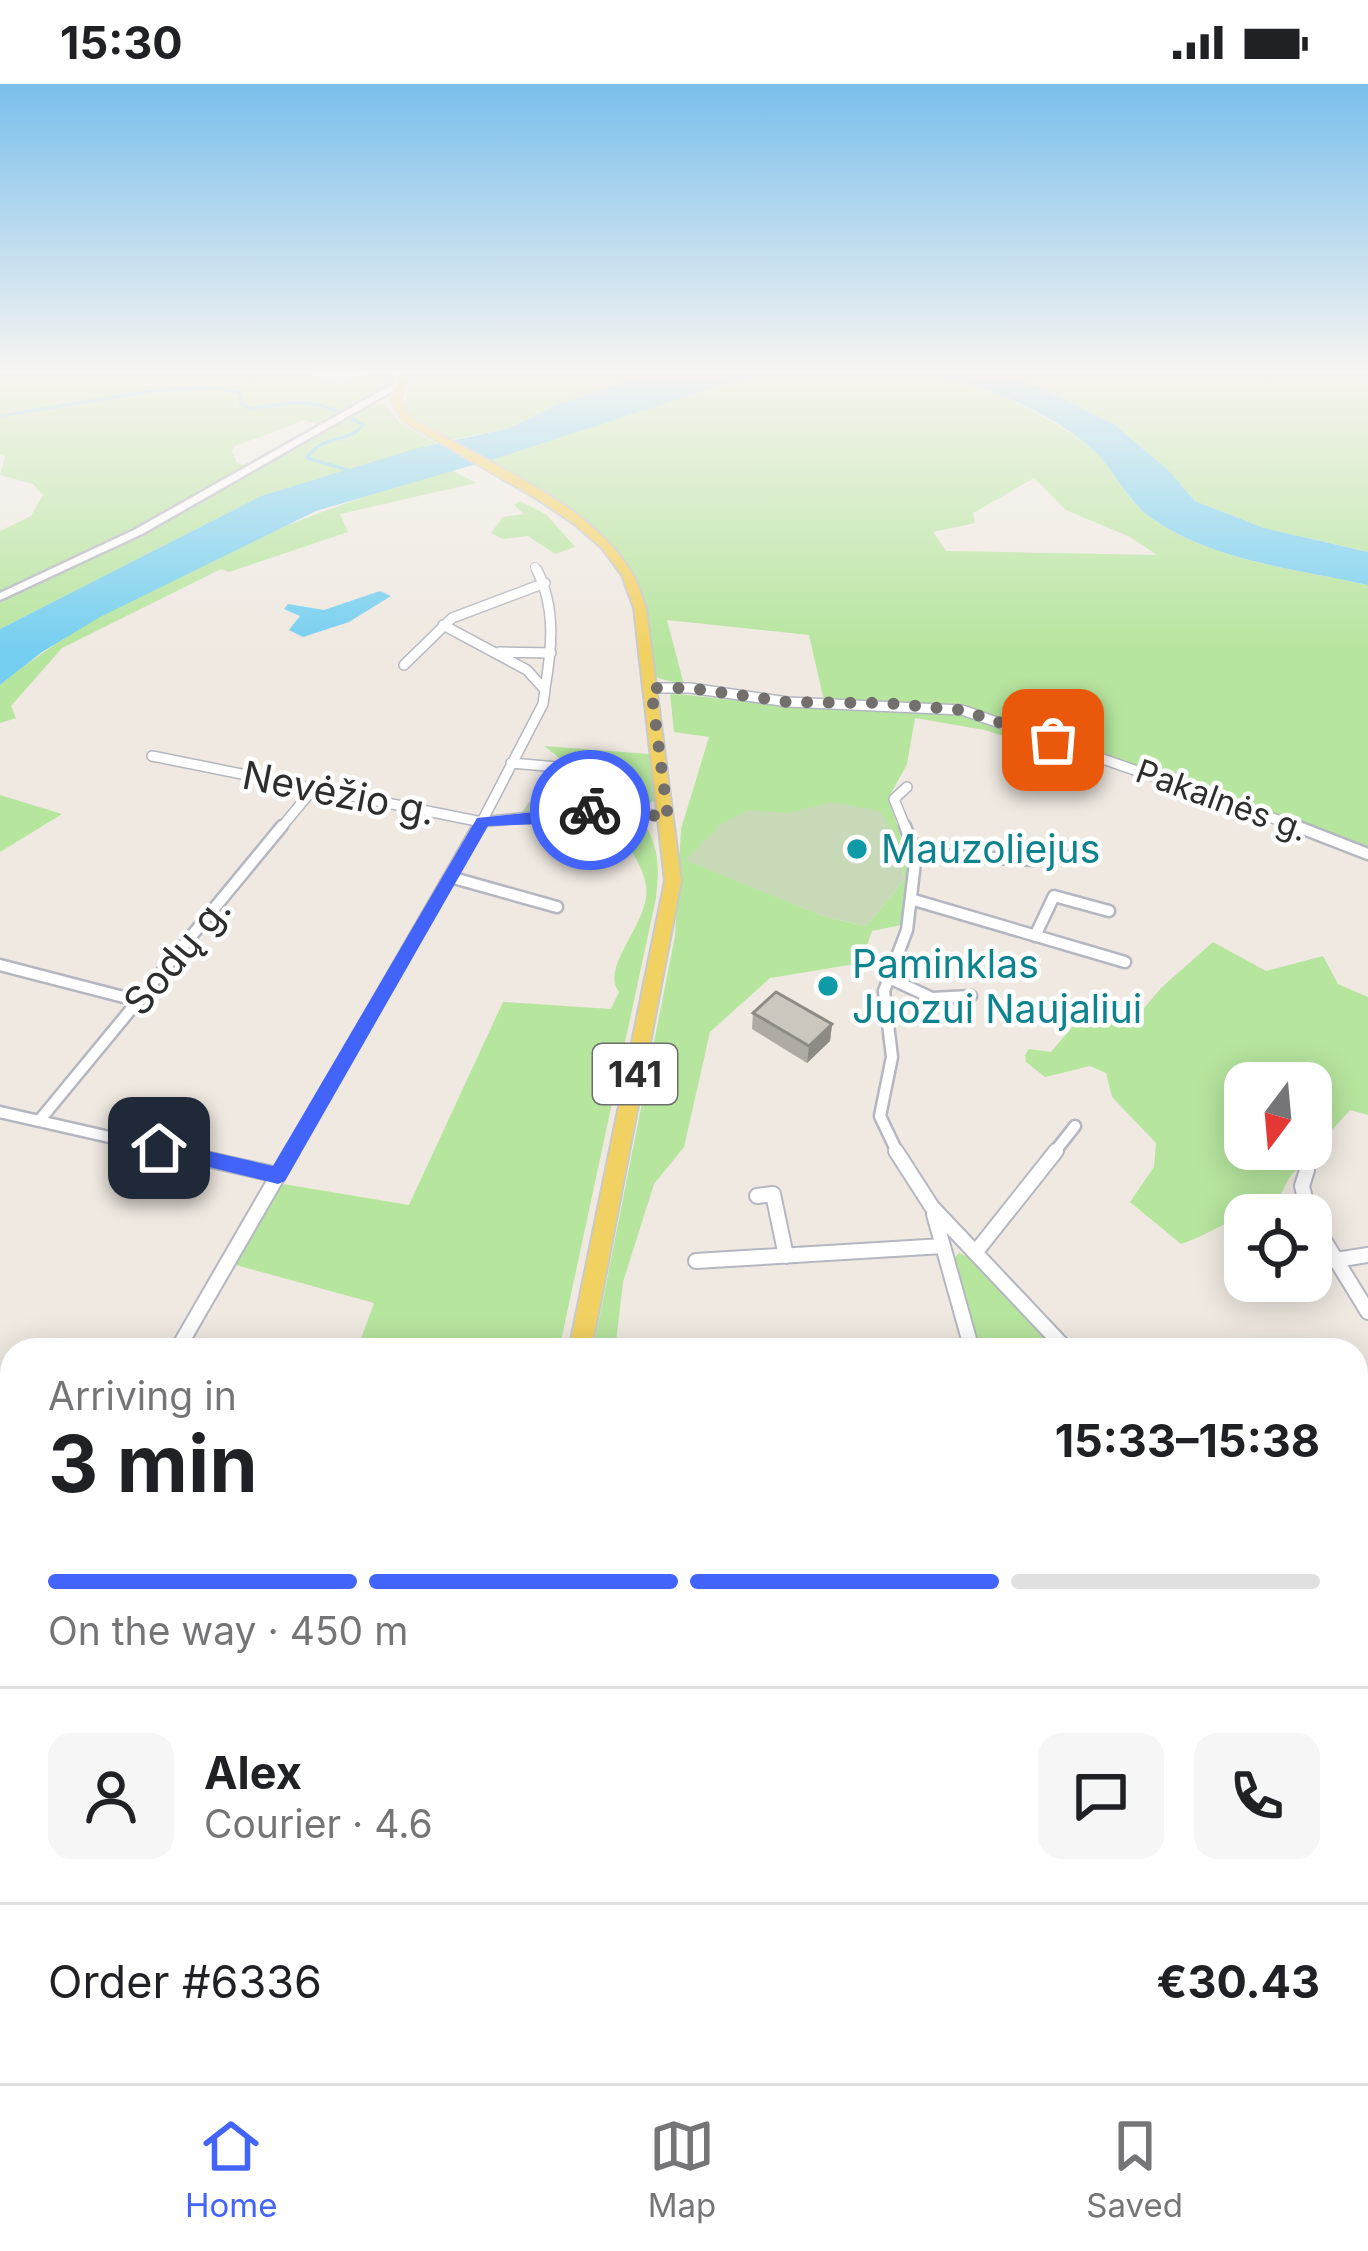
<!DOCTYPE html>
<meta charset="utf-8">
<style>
body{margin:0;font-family:Inter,sans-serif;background:#f6f6f6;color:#202124;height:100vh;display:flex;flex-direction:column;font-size:45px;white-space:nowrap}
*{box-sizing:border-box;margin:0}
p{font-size:39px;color:#757577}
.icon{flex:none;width:66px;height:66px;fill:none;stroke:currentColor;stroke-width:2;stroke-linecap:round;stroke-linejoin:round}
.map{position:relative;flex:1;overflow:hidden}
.side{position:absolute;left:0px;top:1254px;width:1368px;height:747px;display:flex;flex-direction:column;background:#fff;border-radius:36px 36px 0 0;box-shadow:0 6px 30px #0003}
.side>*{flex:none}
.needle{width:78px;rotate:196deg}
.tools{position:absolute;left:1224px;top:978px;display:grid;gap:24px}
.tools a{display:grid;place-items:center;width:108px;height:108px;border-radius:24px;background:#fff;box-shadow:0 6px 30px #0003;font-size:60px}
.pin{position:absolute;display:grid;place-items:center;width:102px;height:102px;color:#fff;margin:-51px;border-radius:24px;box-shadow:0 6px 18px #0006}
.courier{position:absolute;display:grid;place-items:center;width:120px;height:120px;margin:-60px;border:9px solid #4264fb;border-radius:50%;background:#fff;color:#222;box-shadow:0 3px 15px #0007}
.headline em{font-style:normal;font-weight:700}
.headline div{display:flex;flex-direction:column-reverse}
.headline{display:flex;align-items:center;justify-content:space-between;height:204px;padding:0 48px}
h1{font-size:78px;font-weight:700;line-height:90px}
.bar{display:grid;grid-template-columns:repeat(4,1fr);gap:18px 12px;align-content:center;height:144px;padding:0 48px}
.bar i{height:15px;border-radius:9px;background:#e0e0e0}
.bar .active{background:#4264fb}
.bar p{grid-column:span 4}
.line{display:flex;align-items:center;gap:30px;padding:0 48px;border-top:3px solid #e0e0e0}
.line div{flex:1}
.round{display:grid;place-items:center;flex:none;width:126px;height:126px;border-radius:24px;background:#f6f6f6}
.status{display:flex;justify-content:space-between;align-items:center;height:84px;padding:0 60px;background:#fff;direction:ltr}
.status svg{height:33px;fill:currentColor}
.tabs{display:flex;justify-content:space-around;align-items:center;height:168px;border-top:3px solid #e0e0e0;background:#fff;font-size:33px;color:#757577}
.tabs a{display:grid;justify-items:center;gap:6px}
.tabs .active{color:#4264fb}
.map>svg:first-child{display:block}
.green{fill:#b6e59e;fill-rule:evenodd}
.cemetery{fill:#c8d9b8}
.water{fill:#75cff0}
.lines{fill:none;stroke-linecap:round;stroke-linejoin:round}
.stream{stroke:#75cff0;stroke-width:3}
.minor-far4-casing{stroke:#b4b7c1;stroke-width:10}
.minor-far3-casing{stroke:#b4b7c1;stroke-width:12}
.minor-far2-casing{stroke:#b4b7c1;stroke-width:15}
.minor-far1-casing{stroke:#b4b7c1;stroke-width:18}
.minor-casing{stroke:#b4b7c1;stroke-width:22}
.secondary-casing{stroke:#b4b7c1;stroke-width:5}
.primary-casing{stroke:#c9c9c9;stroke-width:4}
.minor-far4{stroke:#fff;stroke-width:8}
.minor-far3{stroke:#fff;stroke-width:9}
.minor-far2{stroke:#fff;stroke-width:10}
.minor-far1{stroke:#fff;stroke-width:14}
.minor{stroke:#fff;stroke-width:18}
.secondary{fill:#fff;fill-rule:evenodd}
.primary{fill:#f2d163;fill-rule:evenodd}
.wall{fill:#afaba4}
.shaded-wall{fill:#8e8b86}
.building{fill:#cbc7bf;stroke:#8e8b86;stroke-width:3}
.route{fill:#4264fb}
.done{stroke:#726f6d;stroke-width:12;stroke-dasharray:0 21.6}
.culture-dot{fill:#0f9aa8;stroke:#fff;stroke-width:4.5}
.labels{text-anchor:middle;stroke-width:9;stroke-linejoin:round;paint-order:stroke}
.far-street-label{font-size:33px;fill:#2e2e2e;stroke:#fff}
.shield{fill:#fff;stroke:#6d6d6d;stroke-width:3}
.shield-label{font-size:36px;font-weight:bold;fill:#2e2e2e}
.street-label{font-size:39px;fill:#2e2e2e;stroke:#fff}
.culture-label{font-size:39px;fill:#0d838f;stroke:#fff;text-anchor:start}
</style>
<div class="status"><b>15:30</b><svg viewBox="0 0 49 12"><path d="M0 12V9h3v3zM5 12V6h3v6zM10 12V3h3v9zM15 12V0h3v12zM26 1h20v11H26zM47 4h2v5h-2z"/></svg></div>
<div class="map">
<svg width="1368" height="1999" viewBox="0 0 1368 1999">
<rect width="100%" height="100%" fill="#efe9e1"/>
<path class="green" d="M0,286H295L339,300L372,286H402L393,297L355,320H385L399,338L437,360L261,412L0,545V447L31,432L43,411L33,400L0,391L5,372L0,370ZM305,336L330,344L258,385L237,379L232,367L235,362Z
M416,286H660L553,322L510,344L449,356C413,335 392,330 416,286Z
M767,286C816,286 866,282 915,286C964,290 1052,332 1090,363C1114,383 1124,415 1150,433C1210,477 1297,485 1368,501V773L1222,716L1034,654L1024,659L985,646L915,634L907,680L888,715C905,761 915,793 901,841L872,847L861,879L770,894L710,948L684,1063L654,1100L623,1198L615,1266H593L675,852L681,745L709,653L674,648L670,609L792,623L825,621L809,551L667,536L684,601L654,593C652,565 650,534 642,508C620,442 539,410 484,377ZM1034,394L1066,426L1130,453L1157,471L946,467L933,448L975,439L973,429ZM748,726L893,748L905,795L866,842L826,833L686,776Z
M990,286H1368V468L1264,444L1195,417L1168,386L1115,341Z
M450,385L476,399L340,430L348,448L229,488L221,485L62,564L11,622L16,634L0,639V601C131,496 292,434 450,385Z
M520,417L547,431L575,463L555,470L528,452L503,455L491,449L503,433L524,430L514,421Z
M544,662L649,670L654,717L645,721L651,725L613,719L590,702L618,700V694L579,689Z
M0,711L62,730L0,768Z
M618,735L643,738C660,763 659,785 656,814L559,1266H357L374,1219L236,1181L283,1100L409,1121L503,918L611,925L619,908C599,882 652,838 646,801C642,779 627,759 613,742Z
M1213,858L1266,887L1323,872L1338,900L1368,913V1031L1350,1026L1289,1094L1276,1120C1240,1127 1217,1148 1181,1160L1130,1118L1154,1083L1156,1059L1112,1013L1106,989L1090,982L1045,993L1026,978L1025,971L1029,965L1051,968L1094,917L1133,937L1162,903ZM1311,999V1065H1245V999Z
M959,1169L977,1177L1061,1266H978L954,1175Z
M24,1989H625L624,1999H15Z"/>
<path class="cemetery" d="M555,685L602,719L567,729L517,734Z
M832,718L880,727L893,748L905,795L866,842L826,833L685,776L720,741L748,726L788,729Z"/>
<path class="water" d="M660,286H767L500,373L316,427L100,533L42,568L0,601V545L261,412L418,364L510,344L553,322Z
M916,286H990L1048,307L1115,341L1168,386L1195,417L1264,444L1368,468V501C1297,485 1211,477 1150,433C1125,415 1114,384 1091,364C1046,325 974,297 916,286Z
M380,507L391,512L349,538L303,553L289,546L300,532L284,525L288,520L324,526Z"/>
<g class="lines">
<path class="stream" d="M0,332L158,306L218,304L241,309L240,318L249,325C300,317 316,312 363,341C349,360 321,350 307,374L348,386"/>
<defs>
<path id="minor-far4" d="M535,483L538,489"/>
<path id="minor-far3" d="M537,486C556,524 552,564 545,604
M443,541L527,586L545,606L543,620L478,745
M499,568L551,569
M404,581L452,534L545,499
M651,604H690L788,618L962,626L1304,745
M152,672L482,738L612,724L668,734
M511,679L558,683L611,723
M280,745L314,704
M906,745L894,715L907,703"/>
<path id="minor-far2" d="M1296,742L1368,770
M916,770L1034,776L1071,772
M450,793L557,823
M914,816L1125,878
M1035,852L1054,812L1109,827
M0,881L139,917
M887,893L932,914L971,912
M0,1028L184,1070
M39,1037L282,742
M290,1070L479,742
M898,1070L880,1032L892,973L884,907L907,846L916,770L905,742
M1053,1070L1075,1042"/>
<path id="minor-far1" d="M170,1067L278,1091
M896,1067L932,1123L1067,1266
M1307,1086L1302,1102L1309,1131
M757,1112L773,1110L786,1172
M934,1130L972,1266
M1311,1135L1368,1228
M975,1169L1056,1067
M1336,1176L1368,1171
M696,1177L943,1162
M177,1266L292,1067"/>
<path id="minor" d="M0,1574L12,1553
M1356,1863L1368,1877
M1027,1999L1030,1989"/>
<path id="secondary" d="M402,295L405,296V300L142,450L0,516V509L134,446Z"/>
<path id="primary" d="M405,286H415L400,313L410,333C481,378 588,415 632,489C638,499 642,513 646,524L681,797L591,1266H569L665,797L634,524L622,491L602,464L573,439L539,416L403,337L390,313Z
M1356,1548L1368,1554V1585L1356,1578Z"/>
</defs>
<use href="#minor-far4" class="minor-far4-casing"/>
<use href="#minor-far3" class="minor-far3-casing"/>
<use href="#minor-far2" class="minor-far2-casing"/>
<use href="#minor-far1" class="minor-far1-casing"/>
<use href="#minor" class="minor-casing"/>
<use href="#secondary" class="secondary-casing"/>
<use href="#primary" class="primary-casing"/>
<use href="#minor-far4" class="minor-far4"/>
<use href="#minor-far3" class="minor-far3"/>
<use href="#minor-far2" class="minor-far2"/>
<use href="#minor-far1" class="minor-far1"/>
<use href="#minor" class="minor"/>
<use href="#secondary" class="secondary"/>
<use href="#primary" class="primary"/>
</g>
<path class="wall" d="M753,929L832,940L830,957L807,979L752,945Z"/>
<path class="shaded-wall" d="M832,940L830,957L807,979L809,962Z"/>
<path class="building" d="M776,908L832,940L809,962L753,929Z
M764,1989H806L805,1999H763Z"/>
<linearGradient id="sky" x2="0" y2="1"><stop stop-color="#7abfeb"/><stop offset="0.51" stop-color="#f8f5f2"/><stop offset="1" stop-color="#f8f5f2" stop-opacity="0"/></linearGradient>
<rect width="1368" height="566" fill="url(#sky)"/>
<path class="route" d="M590,722L595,723V730L544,740L488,742L285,1097L278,1100L152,1069V1058L159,1056L273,1082L477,734Z"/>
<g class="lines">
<path class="done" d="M590,726L612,724L668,734L651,604H690L788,618L884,619L962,626L1053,656"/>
</g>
<g class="culture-dot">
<circle cx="857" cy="765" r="12"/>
<circle cx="828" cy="902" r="12"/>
</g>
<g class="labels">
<g class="far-street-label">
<text transform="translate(1222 716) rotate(20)" y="12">Pakalnės g.</text>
</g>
<rect class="shield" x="593" y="960" width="84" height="60" rx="9"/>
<g class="shield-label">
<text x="635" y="1003">141</text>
</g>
<g class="street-label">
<text transform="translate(339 709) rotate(11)" y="14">Nevėžio g.</text>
<text transform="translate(177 871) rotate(-50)" y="14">Sodų g.</text>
</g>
<g class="culture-label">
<text x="881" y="779">Mauzoliejus</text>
<text x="852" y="894">Paminklas<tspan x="852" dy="45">Juozui Naujaliui</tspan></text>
</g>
</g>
</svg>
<div class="tools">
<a><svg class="needle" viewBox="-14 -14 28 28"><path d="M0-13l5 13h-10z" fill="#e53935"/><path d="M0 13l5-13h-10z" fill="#757577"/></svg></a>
<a><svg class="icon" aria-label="locate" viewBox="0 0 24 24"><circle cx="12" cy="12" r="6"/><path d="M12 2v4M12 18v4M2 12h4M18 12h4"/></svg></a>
</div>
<div class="pin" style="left:1053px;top:656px;background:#ea580c"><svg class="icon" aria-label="bag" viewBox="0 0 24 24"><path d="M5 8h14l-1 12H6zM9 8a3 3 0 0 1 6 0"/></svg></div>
<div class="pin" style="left:159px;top:1064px;background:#1f2937"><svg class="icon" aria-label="home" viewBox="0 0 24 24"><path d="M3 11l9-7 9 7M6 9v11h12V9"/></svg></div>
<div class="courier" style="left:590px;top:726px"><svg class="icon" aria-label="bike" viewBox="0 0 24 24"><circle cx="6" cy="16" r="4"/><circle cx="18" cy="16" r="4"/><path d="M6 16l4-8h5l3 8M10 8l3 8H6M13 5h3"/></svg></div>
<section class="side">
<div class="headline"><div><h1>3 min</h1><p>Arriving in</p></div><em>15:33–15:38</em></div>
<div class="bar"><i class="active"></i><i class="active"></i><i class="active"></i><i></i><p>On the way · 450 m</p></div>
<div class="line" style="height:216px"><a class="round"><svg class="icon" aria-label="person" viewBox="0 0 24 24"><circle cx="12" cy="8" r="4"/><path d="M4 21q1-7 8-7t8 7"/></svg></a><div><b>Alex</b><p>Courier · 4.6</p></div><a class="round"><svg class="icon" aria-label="chat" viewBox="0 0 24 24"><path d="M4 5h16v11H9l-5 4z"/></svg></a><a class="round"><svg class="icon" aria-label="phone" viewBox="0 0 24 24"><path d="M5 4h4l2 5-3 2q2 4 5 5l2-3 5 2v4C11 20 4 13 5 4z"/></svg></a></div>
<div class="line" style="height:156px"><div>Order #6336</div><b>€30.43</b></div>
</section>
</div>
<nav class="tabs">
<a class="active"><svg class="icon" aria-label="home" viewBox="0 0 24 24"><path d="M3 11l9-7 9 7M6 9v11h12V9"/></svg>Home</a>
<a><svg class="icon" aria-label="map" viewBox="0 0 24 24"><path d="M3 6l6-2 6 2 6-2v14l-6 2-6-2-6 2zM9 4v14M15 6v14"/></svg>Map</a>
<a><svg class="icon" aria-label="saved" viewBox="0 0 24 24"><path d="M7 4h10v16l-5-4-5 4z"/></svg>Saved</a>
</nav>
